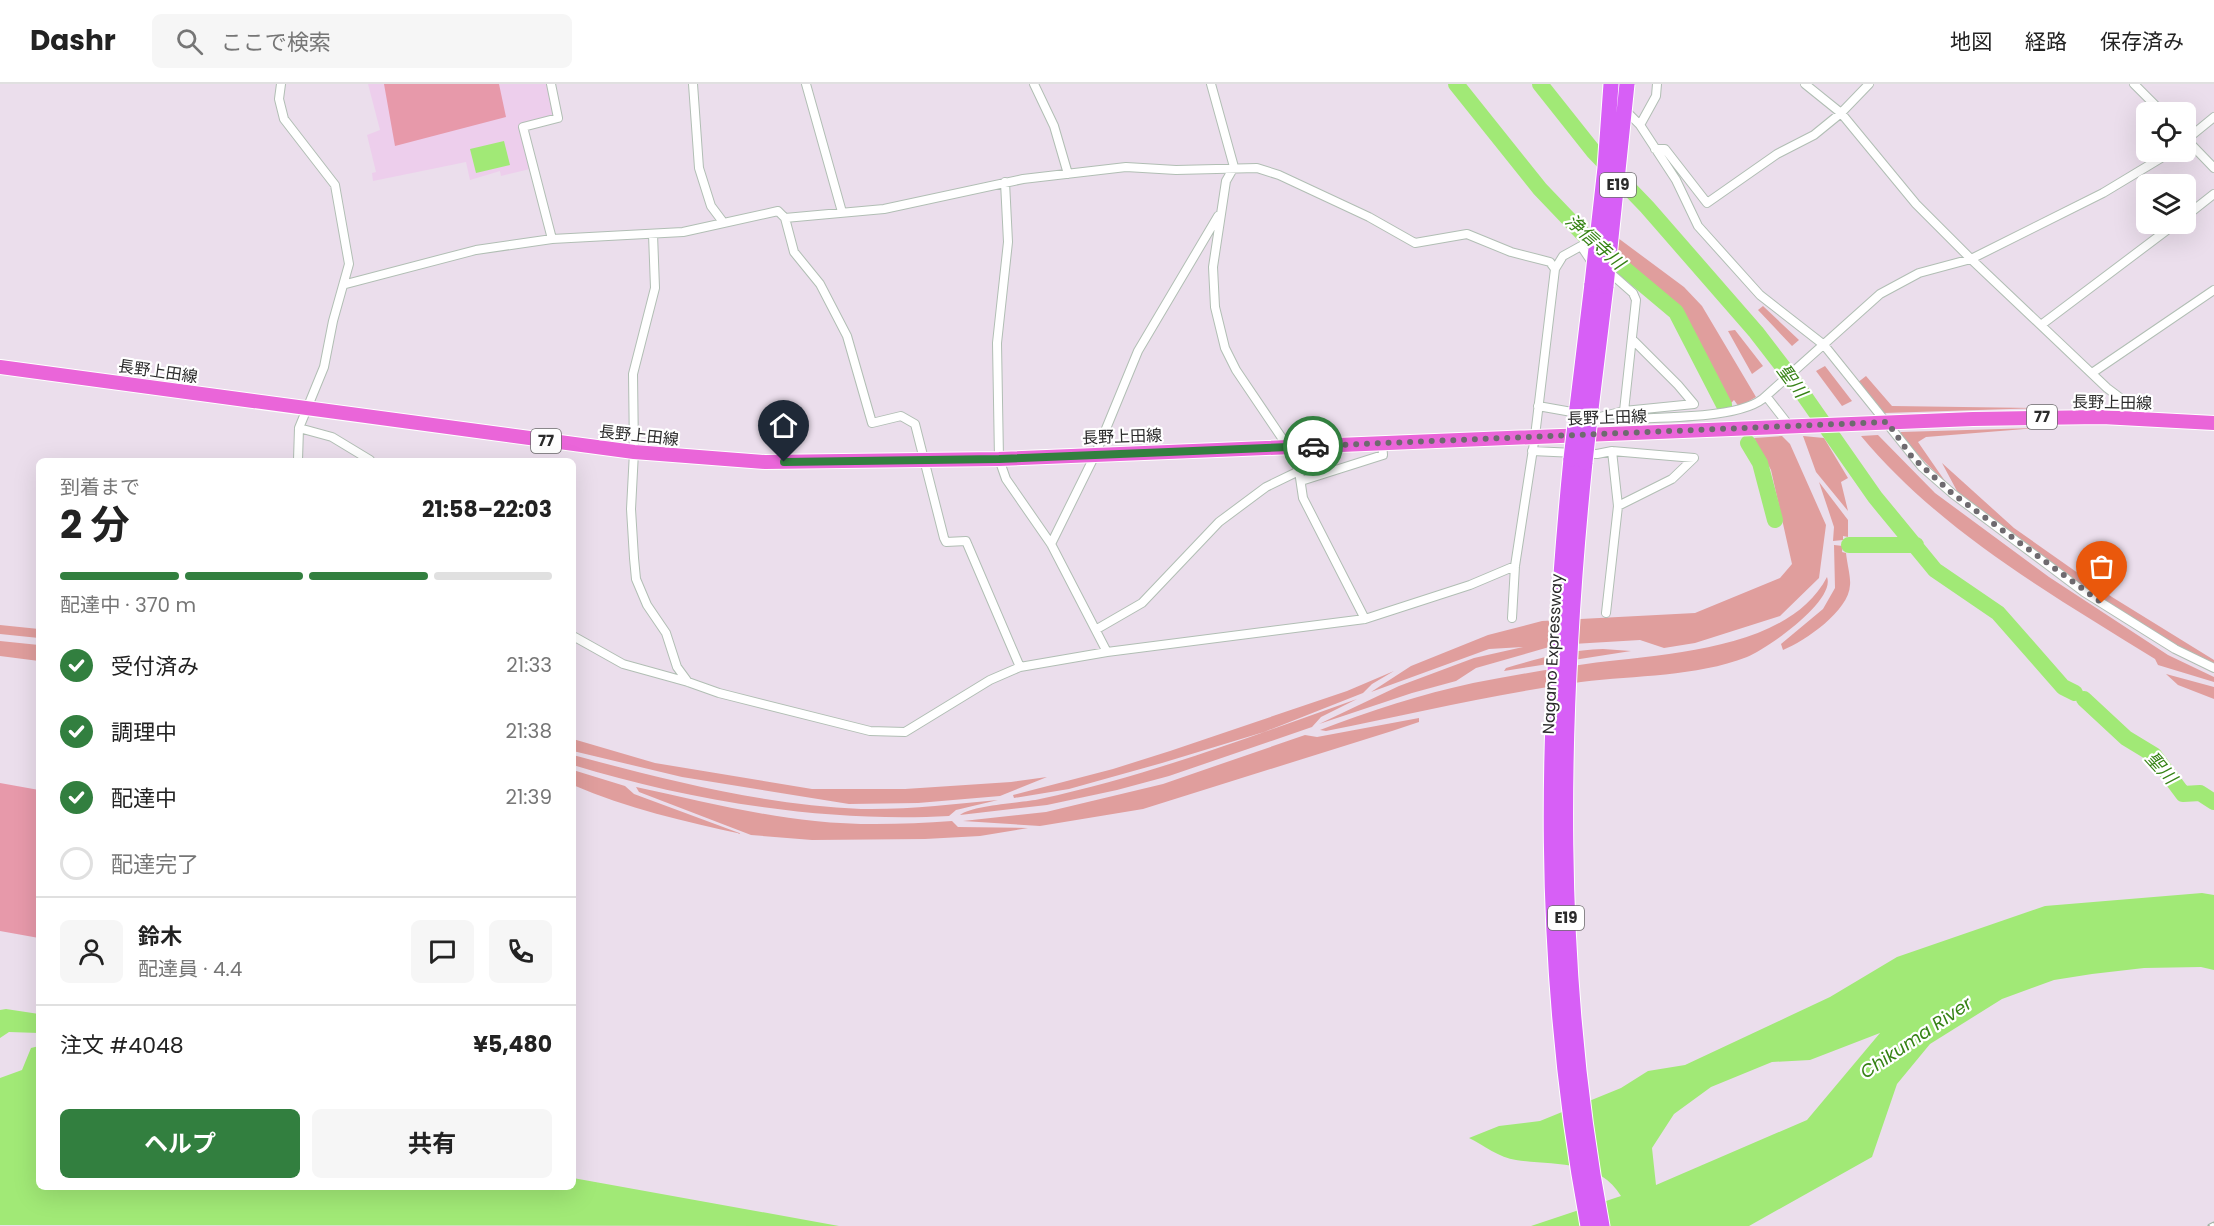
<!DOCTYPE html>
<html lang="ja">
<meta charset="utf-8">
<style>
body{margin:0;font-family:Poppins,"Noto Sans JP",sans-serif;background:#f6f6f6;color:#222;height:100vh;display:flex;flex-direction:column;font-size:22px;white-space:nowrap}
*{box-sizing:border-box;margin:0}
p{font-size:20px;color:#767676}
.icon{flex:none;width:33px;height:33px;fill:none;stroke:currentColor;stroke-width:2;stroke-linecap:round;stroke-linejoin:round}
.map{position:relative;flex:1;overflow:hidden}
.drawer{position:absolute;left:36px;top:374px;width:540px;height:732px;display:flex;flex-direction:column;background:#fff;border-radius:9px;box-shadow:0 6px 24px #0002}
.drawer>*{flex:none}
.buttons{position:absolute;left:2136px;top:18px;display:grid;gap:12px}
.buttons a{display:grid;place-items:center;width:60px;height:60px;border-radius:9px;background:#fff;box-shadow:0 6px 24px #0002;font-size:30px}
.pin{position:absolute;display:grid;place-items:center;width:51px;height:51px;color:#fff;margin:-62px -26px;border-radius:50% 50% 50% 0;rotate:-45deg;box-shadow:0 0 6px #0007}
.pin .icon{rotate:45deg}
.courier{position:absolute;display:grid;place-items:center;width:60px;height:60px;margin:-30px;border:4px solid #327f3f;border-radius:50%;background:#fff;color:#222;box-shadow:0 2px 8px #0007}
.overview em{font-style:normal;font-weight:700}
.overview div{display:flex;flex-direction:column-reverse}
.overview{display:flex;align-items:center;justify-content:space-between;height:102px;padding:0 24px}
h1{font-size:39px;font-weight:700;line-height:45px}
.bar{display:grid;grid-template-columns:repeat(4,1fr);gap:9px 6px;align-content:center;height:72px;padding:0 24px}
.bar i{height:8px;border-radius:4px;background:#e0e0e0}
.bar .active{background:#327f3f}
.bar p{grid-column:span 4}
.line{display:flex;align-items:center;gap:15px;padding:0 24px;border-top:2px solid #e0e0e0}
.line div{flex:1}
.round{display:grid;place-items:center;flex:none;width:63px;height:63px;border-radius:9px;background:#f6f6f6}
ol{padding:0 24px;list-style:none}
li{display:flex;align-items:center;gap:18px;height:66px}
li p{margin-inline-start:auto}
li .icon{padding:6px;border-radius:50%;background:#327f3f;color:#fff;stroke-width:4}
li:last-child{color:#767676}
li i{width:33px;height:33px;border:3px solid #e0e0e0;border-radius:50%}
.action{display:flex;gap:12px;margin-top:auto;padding:12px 24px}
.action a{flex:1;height:69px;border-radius:9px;background:#327f3f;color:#fff;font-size:24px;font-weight:700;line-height:69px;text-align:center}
.action a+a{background:#f6f6f6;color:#222}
header{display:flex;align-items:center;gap:36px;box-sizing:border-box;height:84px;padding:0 30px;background:#fff;border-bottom:2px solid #e0e0e0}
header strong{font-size:28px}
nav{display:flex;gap:33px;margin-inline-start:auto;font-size:21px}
.search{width:420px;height:54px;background:#f6f6f6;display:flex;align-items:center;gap:15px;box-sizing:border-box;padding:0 21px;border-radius:9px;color:#767676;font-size:22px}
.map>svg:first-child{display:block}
.education{fill:#edceec}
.green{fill:#e09e9d}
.pitch{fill:#e799aa}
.water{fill:#a1e976;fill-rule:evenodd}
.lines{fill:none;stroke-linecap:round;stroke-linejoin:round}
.river{stroke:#a1e976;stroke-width:16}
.minor-casing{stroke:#b1beb4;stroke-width:10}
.primary-casing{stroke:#fff;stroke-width:16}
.motorway-casing{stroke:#fff;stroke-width:17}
.minor{stroke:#fff;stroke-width:8}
.primary{stroke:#ea65d9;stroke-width:14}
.motorway{stroke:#d75ff6;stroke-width:15}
.rail-casing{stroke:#a1b4a5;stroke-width:5}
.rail{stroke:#fff;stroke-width:3;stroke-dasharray:9;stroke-linecap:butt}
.motorway-bridge-casing{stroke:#fff;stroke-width:17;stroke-linecap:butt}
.motorway-bridge{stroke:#d75ff6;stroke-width:15}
.done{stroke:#6e6a6f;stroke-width:6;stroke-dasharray:0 10.8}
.route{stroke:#327f3f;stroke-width:8}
.labels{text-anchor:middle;stroke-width:4.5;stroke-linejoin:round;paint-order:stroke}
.shield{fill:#fff;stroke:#6b6b6b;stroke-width:1.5}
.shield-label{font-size:15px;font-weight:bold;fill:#2b2b2b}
.street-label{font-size:16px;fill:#2b2b2b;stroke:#fff}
.water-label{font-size:18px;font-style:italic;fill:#358214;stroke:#fff}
</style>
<header>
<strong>Dashr</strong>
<div class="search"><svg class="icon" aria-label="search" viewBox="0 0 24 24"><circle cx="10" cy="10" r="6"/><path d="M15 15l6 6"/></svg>ここで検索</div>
<nav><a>地図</a><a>経路</a><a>保存済み</a></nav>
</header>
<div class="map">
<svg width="2214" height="1142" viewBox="0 0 2214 1142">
<rect width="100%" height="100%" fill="#ebdeec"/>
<path class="education" d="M368,0H547L554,31L519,41L530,85L501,92L500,87L470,96L466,78L373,97L372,89L376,88L367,51L380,46Z"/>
<path class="green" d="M1618,154L1684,203L1702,222L1756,313L1739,323L1734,316L1729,321L1676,219L1616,172Z
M1763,222L1799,256L1792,262L1758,226Z
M1735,246L1763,282L1752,290L1728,247Z
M1825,282L1852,317L1842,322L1816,287Z
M1866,292L1892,322L2038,324L1884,329L1857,299Z
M2037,344L1926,353L1918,358L1947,400L1901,354V348Z
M1878,351L1935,409L2049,493L2168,571L2214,593V598L2158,581L2155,575C2052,511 1940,447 1861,352Z
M1782,352L1790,360L1826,441L1819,494L1780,532L1695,559L1664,564L1640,556L1556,561L1476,584L1456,597L1412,609L1319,640L1399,602L1474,574L1523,563L1489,565L1371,608L1411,582L1488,551L1542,537L1695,529L1780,494L1792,480L1771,386L1754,354Z
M1803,352L1824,354L1848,394L1841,398L1848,427L1816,388Z
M1942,379L2014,444L2112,513L2214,576V581L2181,565L2103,516L2024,461L1957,407Z
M1819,398L1848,436V453L1843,452V456L1833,457L1834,443Z
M1834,461L1843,462L1842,468L1846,469C1847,479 1851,494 1850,501C1849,527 1805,557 1783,566L1781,560L1823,525L1835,504Z
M1827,493C1836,517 1767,565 1747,573C1695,593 1637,591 1581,598C1496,610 1411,630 1326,647L1320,646C1369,627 1422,610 1473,599C1511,592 1548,585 1586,580C1659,570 1788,568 1827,493Z
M0,541L39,545V554L0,550Z
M0,557L39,561V577L0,572Z
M1603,565L1631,567L1504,587L1506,584C1539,574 1569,566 1603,565Z
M1394,587L1372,600L1363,609L1264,648L1162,679L1069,705L1014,714L1013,711L1113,685L1170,667L1347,607Z
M2166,590L2214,603V615L2178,601Z
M1357,615L1321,633L1312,643L1169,692L1117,706L1047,721L960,731C972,721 1022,719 1040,715C1148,692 1252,652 1357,615Z
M1419,634V638L1392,647L1143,725L1040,742L963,737L1046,728L1163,700L1305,651L1317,653Z
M573,655L655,679L812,705H905L1011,698L1047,693L1000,712L918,719L849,720L682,693L573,667Z
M573,671C666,696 764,721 861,725C907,726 953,720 998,716L956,726L949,732C827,739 690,717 573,681Z
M573,686L625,702L634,710L742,750C686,738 626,724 573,701Z
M636,703C696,716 755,731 815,737C861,742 907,740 952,737L958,743L1028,744L980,752L925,755L812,756L751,751L639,708Z"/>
<path class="pitch" d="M384,0H499L506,33L395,62Z
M0,699L39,706V854L0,847Z"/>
<path class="water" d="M504,57L510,81L476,89L470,65Z
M2202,809L2214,811V886L2201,883L2144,884L2092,890L2054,896L2002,915L1930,960L1897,1000L1872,1073L1749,1142H1531L1621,1112C1599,1075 1553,1082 1516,1076C1500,1074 1483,1061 1469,1054L1499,1042L1540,1037L1621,1004L1648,987L1685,981L1830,913L1897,873L2045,822ZM1880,949L1807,1036L1656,1101L1652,1064L1674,1030L1711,1003L1772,978L1810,976Z
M6,925L39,930V949L9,948L0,954V926Z
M39,962V1102H573V1094L839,1142L0,1141V994L22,986L31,964Z"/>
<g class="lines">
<path class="river" d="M1456,0L1540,105L1583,150L1676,228L1724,321
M1540,0L1594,68L1647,123L1756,248L1796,300L1875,413L1935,486L1998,529L2063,603L2075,609
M1748,359L1760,379L1775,436
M1849,461H1916
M2084,615L2126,654L2154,671L2183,710L2200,709L2214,718"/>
<defs>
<path id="minor" d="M281,0L279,15L284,35L335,101L349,180L333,237L324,283L299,344L298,376
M551,0L558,34L523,43L552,155
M693,0L699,84L711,122L723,138
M806,0L842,128
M1034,0L1054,42L1068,90
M1211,0L1234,83L1226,97L1213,183L1215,223L1225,264L1236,286L1288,363L1299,387L1303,414L1365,535
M1805,0L1841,29L1916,120L1971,175L2107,304L2123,316L2141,317L2145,335
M2134,0L2162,28
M1625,26L1640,41L1676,96L1698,142L1760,211L1824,261L1922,383L1953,410L2084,508L2175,565L2214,584
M1640,41L1656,12L1657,0
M2186,55L2214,84
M2186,56L2214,33
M1655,65H1665L1707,119L1777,70L1814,51L1841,29L1869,0
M1005,98L1008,158L997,259L999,375L1006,395L1051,460L1107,568
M2186,132L2214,110
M785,134L884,125L1023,95L1126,83L1176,86L1257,84L1279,91L1369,133L1415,159L1467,150L1511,168L1550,178L1555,185
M653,150L655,204L633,290L634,368L631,425L634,474L636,495L647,521L666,549L677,583L688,598
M346,200L476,166L552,155L683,148L778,127L785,134L794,168L820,200L847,252L872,339L901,332L915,340L944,454L946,458L966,457L1020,583
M2041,241L2175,140
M2092,289L2214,206
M1538,322L1600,333L1624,327L1636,216L1633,209L1607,186
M1624,327L1694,320L1678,301L1634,257
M1613,330L1628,335C1662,333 1744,335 1766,312
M299,344L332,353L370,376
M1791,344L1766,312L1880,210L1919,189L1971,175L2103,109L2171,68
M1532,367L1597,370L1612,367L1618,422L1606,529
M1612,367L1694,374L1672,395L1618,422
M1301,397L1383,371L1382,358
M1051,460L1096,369L1138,267L1218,132
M1512,534L1515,482L1535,352L1555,185L1563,172L1581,162L1591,177L1596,180
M1097,545L1142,519L1219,438L1266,403L1299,387
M573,552L623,580L688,598L719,609L870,647L905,648L990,596L1020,583L1107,568L1365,535L1470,501L1515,482"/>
<path id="primary" d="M0,283L634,368L765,378L999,375L1973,335L2102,333L2214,339"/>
<path id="motorway" d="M1577,324L1592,200
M1591,325L1606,202
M1571,375C1545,639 1539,880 1588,1142
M1585,378C1559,633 1554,889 1602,1142"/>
</defs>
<use href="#minor" class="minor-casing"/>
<use href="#primary" class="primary-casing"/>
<use href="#motorway" class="motorway-casing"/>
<use href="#minor" class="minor"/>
<use href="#primary" class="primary"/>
<use href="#motorway" class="motorway"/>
<defs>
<path id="rail" d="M2210,1142L2214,1140"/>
</defs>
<use href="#rail" class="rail-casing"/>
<use href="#rail" class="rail"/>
<defs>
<path id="motorway-bridge" d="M1592,200L1605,84L1611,0
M1606,202L1627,0
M1571,375L1577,324
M1585,378L1591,325"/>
</defs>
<use href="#motorway-bridge" class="motorway-bridge-casing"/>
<use href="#motorway-bridge" class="motorway-bridge"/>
</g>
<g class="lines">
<path class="done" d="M1313,362L1887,338L1912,373L1953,410L2102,519"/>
<path class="route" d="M784,378L999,375L1313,362"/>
</g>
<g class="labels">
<g class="shield">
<rect x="1600" y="89" width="36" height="24" rx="4.5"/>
<rect x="2027" y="321" width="30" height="24" rx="4.5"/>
<rect x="531" y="345" width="30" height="24" rx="4.5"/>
<rect x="1548" y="822" width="36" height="24" rx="4.5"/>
</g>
<g class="shield-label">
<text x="1618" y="106">E19</text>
<text x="2042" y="338">77</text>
<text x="546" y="362">77</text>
<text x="1566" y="839">E19</text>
</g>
<g class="street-label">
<text transform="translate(158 287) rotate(8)" y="6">長野上田線</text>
<text transform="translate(2112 318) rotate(1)" y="6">長野上田線</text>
<text transform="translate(1607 333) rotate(-2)" y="6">長野上田線</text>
<text transform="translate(639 351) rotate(6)" y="6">長野上田線</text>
<text transform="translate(1122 352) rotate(-2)" y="6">長野上田線</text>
<text transform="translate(1552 570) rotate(-87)" y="6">Nagano Expressway</text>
</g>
<g class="water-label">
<text transform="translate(1595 158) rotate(42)" y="6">浄信寺川</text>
<text transform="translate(1792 297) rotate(54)" y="6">聖川</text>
<text transform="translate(2161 684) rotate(48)" y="6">聖川</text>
<text transform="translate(1916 954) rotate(-34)" y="6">Chikuma River</text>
</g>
</g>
</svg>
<div class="buttons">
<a><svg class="icon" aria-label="locate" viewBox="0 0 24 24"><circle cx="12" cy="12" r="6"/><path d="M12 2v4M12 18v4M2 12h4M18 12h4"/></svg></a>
<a><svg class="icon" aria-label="layers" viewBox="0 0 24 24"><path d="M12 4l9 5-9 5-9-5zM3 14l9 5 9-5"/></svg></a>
</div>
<div class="pin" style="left:2102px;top:519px;background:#ea580c"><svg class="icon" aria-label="bag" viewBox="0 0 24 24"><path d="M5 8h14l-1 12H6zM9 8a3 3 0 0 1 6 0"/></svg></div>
<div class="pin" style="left:784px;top:378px;background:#1f2937"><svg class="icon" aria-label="home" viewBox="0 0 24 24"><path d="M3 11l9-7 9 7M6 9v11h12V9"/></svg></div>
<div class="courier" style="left:1313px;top:362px"><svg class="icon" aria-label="car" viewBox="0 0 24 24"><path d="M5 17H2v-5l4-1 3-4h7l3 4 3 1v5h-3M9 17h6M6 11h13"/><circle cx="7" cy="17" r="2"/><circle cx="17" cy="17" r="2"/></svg></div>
<section class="drawer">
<div class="overview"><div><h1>2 分</h1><p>到着まで</p></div><em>21:58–22:03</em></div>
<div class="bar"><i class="active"></i><i class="active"></i><i class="active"></i><i></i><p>配達中 · 370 m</p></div>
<ol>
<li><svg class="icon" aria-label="check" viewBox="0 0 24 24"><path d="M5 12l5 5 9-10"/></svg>受付済み<p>21:33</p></li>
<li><svg class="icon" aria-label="check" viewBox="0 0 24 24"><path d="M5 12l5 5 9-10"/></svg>調理中<p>21:38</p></li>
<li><svg class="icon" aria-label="check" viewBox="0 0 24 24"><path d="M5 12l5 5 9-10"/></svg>配達中<p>21:39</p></li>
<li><i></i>配達完了</li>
</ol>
<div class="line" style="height:108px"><a class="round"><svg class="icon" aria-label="person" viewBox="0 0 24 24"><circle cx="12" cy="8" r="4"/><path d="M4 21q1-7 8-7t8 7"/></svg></a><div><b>鈴木</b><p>配達員 · 4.4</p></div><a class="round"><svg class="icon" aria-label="chat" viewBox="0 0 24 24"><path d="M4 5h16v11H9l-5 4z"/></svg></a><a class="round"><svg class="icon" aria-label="phone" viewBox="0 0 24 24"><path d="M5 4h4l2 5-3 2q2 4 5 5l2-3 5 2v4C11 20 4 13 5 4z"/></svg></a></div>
<div class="line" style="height:78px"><div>注文 #4048</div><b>¥5,480</b></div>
<div class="action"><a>ヘルプ</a><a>共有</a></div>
</section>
</div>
